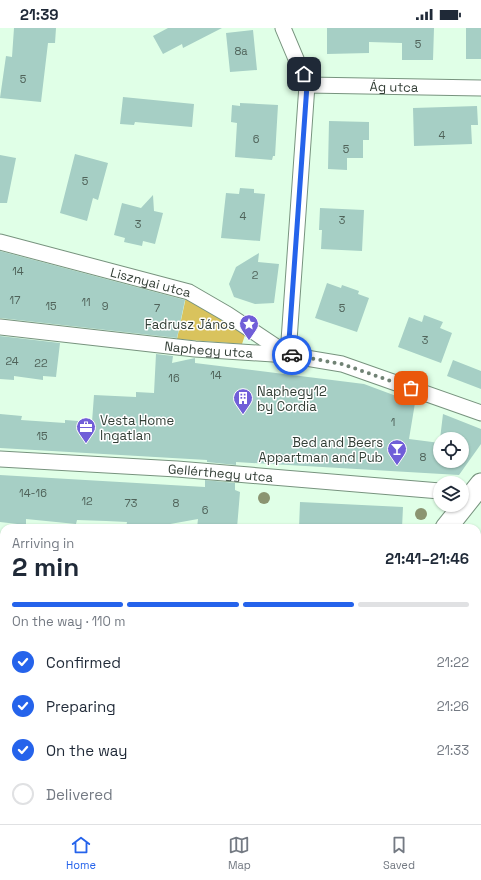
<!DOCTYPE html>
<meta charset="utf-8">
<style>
body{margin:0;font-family:"Space Grotesk",sans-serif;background:#f2f2f3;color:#1f2937;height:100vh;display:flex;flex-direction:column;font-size:15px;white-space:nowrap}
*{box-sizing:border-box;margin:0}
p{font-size:13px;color:#747a83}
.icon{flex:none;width:22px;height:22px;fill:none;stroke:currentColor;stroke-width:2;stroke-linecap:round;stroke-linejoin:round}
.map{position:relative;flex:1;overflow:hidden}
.side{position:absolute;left:0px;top:496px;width:481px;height:300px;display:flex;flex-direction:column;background:#fff;border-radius:12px 12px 0 0;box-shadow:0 1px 3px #0004}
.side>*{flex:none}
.fabs{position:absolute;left:433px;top:404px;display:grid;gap:8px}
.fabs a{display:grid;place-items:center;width:36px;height:36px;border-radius:50%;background:#fff;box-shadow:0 1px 3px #0004;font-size:20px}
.pin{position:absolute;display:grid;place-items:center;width:34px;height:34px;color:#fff;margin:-17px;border-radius:8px;box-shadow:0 2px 6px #0006}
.courier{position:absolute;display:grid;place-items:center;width:40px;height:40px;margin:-20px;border:3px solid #2563eb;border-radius:50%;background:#fff;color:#222;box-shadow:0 1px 5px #0007}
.headline em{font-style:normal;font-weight:700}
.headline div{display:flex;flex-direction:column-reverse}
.headline{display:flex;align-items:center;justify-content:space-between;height:68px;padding:0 12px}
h1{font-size:26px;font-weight:700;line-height:30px}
.bar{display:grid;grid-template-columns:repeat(4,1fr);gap:6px 4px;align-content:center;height:48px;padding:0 12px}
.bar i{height:5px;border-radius:3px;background:#e0e1e3}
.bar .active{background:#2563eb}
.bar p{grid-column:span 4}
ol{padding:0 12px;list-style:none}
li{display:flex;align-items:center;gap:12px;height:44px}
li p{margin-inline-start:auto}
li .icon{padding:4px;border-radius:50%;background:#2563eb;color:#fff;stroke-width:4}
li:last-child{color:#747a83}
li i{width:22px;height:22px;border:2px solid #e0e1e3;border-radius:50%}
.status{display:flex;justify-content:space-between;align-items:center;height:28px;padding:0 20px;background:#fff;direction:ltr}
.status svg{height:11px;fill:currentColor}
.menu{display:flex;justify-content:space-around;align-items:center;height:56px;border-top:1px solid #e0e1e3;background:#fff;font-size:11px;color:#747a83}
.menu a{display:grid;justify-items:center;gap:2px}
.menu .active{color:#2563eb}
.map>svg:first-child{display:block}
.green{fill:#d9c35d}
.building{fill:#a6cfc5}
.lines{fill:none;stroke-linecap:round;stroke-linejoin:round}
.street-casing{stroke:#77937e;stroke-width:17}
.secondary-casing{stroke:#77937e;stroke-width:23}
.street{stroke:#fff;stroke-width:15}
.secondary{stroke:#fff;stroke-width:21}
.tram{stroke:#869b8b;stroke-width:1}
.tree{fill:#8b9471}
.done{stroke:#708274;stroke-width:4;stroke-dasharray:0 7.2}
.route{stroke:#2563eb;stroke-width:5}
.labels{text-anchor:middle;stroke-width:3;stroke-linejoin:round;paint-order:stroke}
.number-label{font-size:11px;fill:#50635a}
.street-label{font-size:13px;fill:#333f36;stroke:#fff}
.poi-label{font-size:13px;fill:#333f36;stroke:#fff;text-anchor:end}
</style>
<div class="status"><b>21:39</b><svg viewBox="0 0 49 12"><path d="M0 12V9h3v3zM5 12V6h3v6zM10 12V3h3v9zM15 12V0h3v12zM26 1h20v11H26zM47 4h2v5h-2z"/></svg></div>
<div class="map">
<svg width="481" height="796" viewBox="0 0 481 796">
<rect width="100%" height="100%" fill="#e0ffe7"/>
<path class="green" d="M186,269L245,307L242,316L177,311Z
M0,629H4V792H158L155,796H0Z"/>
<path class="building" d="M14,0H56L55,15H48L41,74L0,70L6,28L12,29Z
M168,0H222L183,20L182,16L163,26L153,8Z
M327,0H434L433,32H402V15L369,14V25L327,26Z
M466,0H481V31H466Z
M253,2L257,42L230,44L226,5Z
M123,69L194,76L192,99L135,94L134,97L120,96Z
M240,75L278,77L275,128H273L272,132L235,129L237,95L231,94L232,77L240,78Z
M477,78L478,97H471L472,116L414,118L413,80Z
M329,93L369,94V112H363V130H347V142L328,141Z
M75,126L108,135L98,172L93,170L87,193L60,185Z
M0,127L16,130L7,175H0Z
M240,160L254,161V165L265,166L260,213L221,210L226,165L239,166Z
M153,167L154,183L163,185L155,216L143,213L142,218L124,214L125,210L114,207L122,175L141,180Z
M320,180L364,182L362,223L321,221L322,202H319Z
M0,223L185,272L177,310L0,290Z
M259,225L258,234L279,236L274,275L255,276L234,269L229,256L236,239Z
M327,255L341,260L342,257L359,263L358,266L369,270L357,304L315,290Z
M424,287L443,294L440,300L452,305L441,335L398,319L409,289L422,294Z
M0,308L60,315L56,349L43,348V352L14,348V352L0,351Z
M156,326L173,328L172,335L195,330V335L364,356L415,375L409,411L440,415V412V433H462V411H440L443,386L481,401V416L459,447L236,434V437L207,434V432L0,420V386L22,388L21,392L65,395V392L92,394L94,367L136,369V364L154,365Z
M453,332L481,343V361L447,348Z
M0,447L205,459V452L235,455V462L240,464L237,500H197L198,491L148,500H126L127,494L106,493L77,492L76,496L26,491V497L0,494Z
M300,474L403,479L402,500H299Z"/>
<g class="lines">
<defs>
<g id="street">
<path d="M283,0L307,57L288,327"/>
<path id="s1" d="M307,57L481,60"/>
<path id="s2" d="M0,214L189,264L227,286L287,326"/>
<path id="s3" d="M0,299L195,321L288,327L342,336L481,385"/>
<path id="s4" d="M0,431L177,441L440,463"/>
<path d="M477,778L481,745"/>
<path d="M474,796L475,792"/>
</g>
<path id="secondary" d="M446,500L481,456
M0,589H4
M477,602H481
M0,613H4
M477,630H481
M190,796L193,792"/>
</defs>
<use href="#street" class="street-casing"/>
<use href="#secondary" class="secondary-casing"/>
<use href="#street" class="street"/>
<use href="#secondary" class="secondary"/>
<path class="tram" d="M0,597H4
M0,604L4,605
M477,615L481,614
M477,623H481"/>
</g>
<g class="tree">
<circle cx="264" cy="470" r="6"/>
<circle cx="421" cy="486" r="6"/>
</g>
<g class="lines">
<path class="done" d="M292,327L342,336L411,360"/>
<path class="route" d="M292,327H288L307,57L304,46"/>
</g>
<defs>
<symbol id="sight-pin" viewBox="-11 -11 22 30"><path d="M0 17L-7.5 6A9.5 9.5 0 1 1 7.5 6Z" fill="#705ed8" stroke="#fff"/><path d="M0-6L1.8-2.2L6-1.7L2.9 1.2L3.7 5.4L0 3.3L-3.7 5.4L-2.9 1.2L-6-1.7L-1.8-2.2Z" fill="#fff"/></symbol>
<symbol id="building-pin" viewBox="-11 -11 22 30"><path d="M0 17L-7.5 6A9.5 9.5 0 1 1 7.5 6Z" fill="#705ed8" stroke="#fff"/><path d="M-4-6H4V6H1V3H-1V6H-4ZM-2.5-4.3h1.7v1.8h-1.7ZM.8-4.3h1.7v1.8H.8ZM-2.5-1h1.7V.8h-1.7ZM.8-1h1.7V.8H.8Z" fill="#fff"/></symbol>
<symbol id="office-pin" viewBox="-11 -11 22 30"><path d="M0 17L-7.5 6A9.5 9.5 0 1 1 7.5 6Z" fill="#705ed8" stroke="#fff"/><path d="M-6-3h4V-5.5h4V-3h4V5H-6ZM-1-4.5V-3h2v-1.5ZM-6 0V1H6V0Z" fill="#fff"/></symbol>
<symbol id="bar-pin" viewBox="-11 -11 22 30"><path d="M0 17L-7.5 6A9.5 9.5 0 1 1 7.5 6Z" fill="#705ed8" stroke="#fff"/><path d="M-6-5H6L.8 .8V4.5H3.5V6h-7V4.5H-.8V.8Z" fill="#fff"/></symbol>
</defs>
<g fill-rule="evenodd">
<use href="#sight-pin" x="238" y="285" width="22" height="30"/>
<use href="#building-pin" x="232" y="359" width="22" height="30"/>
<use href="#office-pin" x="75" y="388" width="22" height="30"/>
<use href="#bar-pin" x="386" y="410" width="22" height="30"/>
</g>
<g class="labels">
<g class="number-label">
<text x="418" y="20">5</text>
<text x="241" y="27">8a</text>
<text x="23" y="55">5</text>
<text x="442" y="111">4</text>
<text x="256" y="115">6</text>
<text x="346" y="125">5</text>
<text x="85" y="157">5</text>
<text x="243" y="192">4</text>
<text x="342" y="196">3</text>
<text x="138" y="200">3</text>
<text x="18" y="247">14</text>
<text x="255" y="251">2</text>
<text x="15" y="276">17</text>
<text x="86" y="278">11</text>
<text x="51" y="282">15</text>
<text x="105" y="282">9</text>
<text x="157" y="284">7</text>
<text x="342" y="284">5</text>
<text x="425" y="316">3</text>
<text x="12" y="337">24</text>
<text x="41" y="339">22</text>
<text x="216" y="351">14</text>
<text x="174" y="354">16</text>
<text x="393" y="398">1</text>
<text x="42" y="412">15</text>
<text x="423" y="433">8</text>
<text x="33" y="469">14-16</text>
<text x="87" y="477">12</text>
<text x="131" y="479">73</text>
<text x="176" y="479">8</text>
<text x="205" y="486">6</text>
</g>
<g class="street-label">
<text dy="5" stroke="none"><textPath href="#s1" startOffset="87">Ág utca</textPath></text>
<text dy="5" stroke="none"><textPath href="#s2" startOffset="156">Lisznyai utca</textPath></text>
<text dy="5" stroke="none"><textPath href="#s3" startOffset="210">Naphegy utca</textPath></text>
<text dy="5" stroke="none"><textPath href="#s4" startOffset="221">Gellérthegy utca</textPath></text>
</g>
<g class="poi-label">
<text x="235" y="301">Fadrusz János</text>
<text x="257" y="368" text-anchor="start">Naphegy12<tspan x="257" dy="15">by Cordia</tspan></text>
<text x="100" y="397" text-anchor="start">Vesta Home<tspan x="100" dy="15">Ingatlan</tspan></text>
<text x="383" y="419">Bed and Beers<tspan x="383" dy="15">Appartman and Pub</tspan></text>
</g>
</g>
</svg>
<div class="fabs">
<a><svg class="icon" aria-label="locate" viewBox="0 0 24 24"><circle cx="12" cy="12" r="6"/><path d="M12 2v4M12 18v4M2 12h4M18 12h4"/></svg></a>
<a><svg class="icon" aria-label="layers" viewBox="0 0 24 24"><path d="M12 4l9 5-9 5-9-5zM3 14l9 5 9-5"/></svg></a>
</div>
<div class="pin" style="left:411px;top:360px;background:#ea580c"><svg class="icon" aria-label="bag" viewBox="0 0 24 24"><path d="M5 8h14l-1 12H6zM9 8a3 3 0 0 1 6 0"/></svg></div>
<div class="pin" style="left:304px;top:46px;background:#1f2937"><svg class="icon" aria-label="home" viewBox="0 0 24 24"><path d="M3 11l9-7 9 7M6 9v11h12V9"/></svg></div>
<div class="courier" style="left:292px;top:327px"><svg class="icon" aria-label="car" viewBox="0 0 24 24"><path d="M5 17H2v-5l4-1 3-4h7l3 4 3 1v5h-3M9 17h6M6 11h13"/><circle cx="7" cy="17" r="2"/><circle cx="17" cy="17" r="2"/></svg></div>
<section class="side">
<div class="headline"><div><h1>2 min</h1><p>Arriving in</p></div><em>21:41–21:46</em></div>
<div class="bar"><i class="active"></i><i class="active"></i><i class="active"></i><i></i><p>On the way · 110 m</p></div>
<ol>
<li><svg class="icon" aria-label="check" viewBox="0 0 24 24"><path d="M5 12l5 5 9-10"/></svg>Confirmed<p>21:22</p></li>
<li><svg class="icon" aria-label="check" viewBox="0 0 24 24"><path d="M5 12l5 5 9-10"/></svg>Preparing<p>21:26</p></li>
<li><svg class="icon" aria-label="check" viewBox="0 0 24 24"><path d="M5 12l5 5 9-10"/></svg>On the way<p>21:33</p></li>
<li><i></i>Delivered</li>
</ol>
</section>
</div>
<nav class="menu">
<a class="active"><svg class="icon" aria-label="home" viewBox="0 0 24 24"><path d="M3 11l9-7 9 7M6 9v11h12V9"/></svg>Home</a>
<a><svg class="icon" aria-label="map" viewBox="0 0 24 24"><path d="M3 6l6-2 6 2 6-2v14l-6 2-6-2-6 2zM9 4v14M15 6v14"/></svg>Map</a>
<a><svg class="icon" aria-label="saved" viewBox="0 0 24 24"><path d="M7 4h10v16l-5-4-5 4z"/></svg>Saved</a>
</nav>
